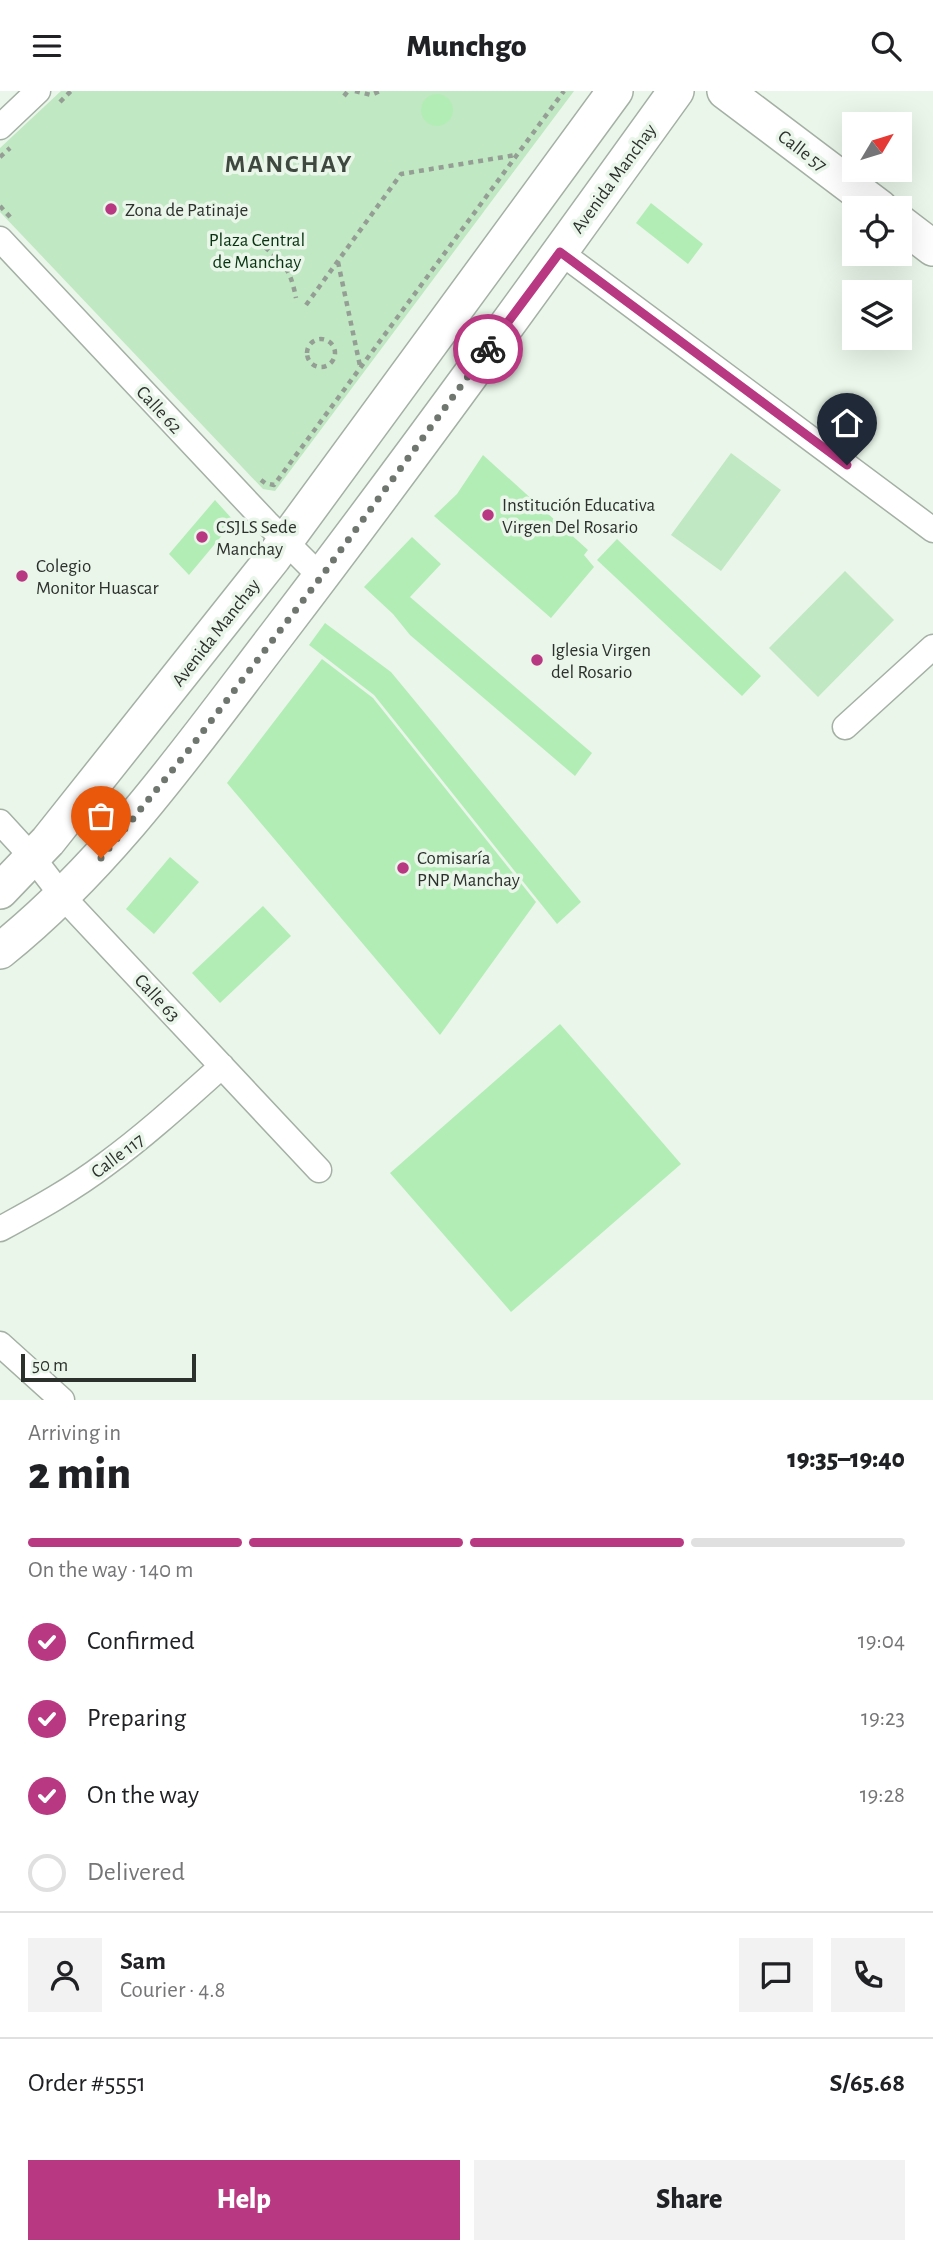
<!DOCTYPE html>
<meta charset="utf-8">
<style>
body{margin:0;font-family:"Alegreya Sans",sans-serif;background:#f2f2f2;color:#202124;height:100vh;display:flex;flex-direction:column;font-size:26px;white-space:nowrap}
*{box-sizing:border-box;margin:0}
p{font-size:23px;color:#757577}
.icon{flex:none;width:38px;height:38px;fill:none;stroke:currentColor;stroke-width:2;stroke-linecap:round;stroke-linejoin:round}
.map{position:relative;height:1309px;overflow:hidden}
.drawer{display:flex;flex-direction:column;background:#fff;flex:1}
.drawer>*{flex:none}
.needle{width:46px;rotate:52deg}
.tools{position:absolute;left:842px;top:21px;display:grid;gap:14px}
.tools a{display:grid;place-items:center;width:70px;height:70px;border-radius:0px;background:#fff;box-shadow:0 7px 28px #0002;font-size:35px}
.scale{position:absolute;left:21px;bottom:18px;width:175px;box-sizing:border-box;padding-left:7px;border:4px solid #2d312d;border-top:0;font-size:19px;line-height:24px;white-space:nowrap;color:#2d312d;-webkit-text-stroke:5px #eaf6ea;paint-order:stroke}
.pin{position:absolute;display:grid;place-items:center;width:60px;height:60px;color:#fff;margin:-72px -30px;border-radius:50% 50% 50% 0;rotate:-45deg;box-shadow:0 0 7px #0007}
.pin .icon{rotate:45deg}
.courier{position:absolute;display:grid;place-items:center;width:70px;height:70px;margin:-35px;border:5px solid #b93882;border-radius:50%;background:#fff;color:#222;box-shadow:0 2px 9px #0007}
.head em{font-style:normal;font-weight:800}
.head div{display:flex;flex-direction:column-reverse}
.head{display:flex;align-items:center;justify-content:space-between;height:119px;padding:0 28px}
h1{font-size:46px;font-weight:800;line-height:52px}
.bar{display:grid;grid-template-columns:repeat(4,1fr);gap:10px 7px;align-content:center;height:84px;padding:0 28px}
.bar i{height:9px;border-radius:5px;background:#e0e0e0}
.bar .on{background:#b93882}
.bar p{grid-column:span 4}
.line{display:flex;align-items:center;gap:18px;padding:0 28px;border-top:2px solid #e0e0e0}
.line div{flex:1}
.round{display:grid;place-items:center;flex:none;width:74px;height:74px;border-radius:0px;background:#f2f2f2}
ol{padding:0 28px;list-style:none}
li{display:flex;align-items:center;gap:21px;height:77px}
li p{margin-inline-start:auto}
li .icon{padding:7px;border-radius:50%;background:#b93882;color:#fff;stroke-width:4}
li:last-child{color:#757577}
li i{width:38px;height:38px;border:4px solid #e0e0e0;border-radius:50%}
.action{display:flex;gap:14px;margin-top:auto;padding:14px 28px}
.action a{flex:1;height:80px;border-radius:0px;background:#b93882;color:#fff;font-size:28px;font-weight:800;line-height:80px;text-align:center}
.action a+a{background:#f2f2f2;color:#202124}
header{display:flex;justify-content:space-between;align-items:center;height:91px;padding:0 28px;background:#fff;font-size:32px;font-weight:800}
.map>svg:first-child{display:block}
.green{fill:#c0e8c2}
.building{fill:#b2edb6}
.lines{fill:none;stroke-linecap:round;stroke-linejoin:round}
.street-casing{stroke:#a5b0a5;stroke-width:27}
.secondary-casing{stroke:#a5b0a5;stroke-width:38}
.path{stroke:#959e95;stroke-width:4.5;stroke-dasharray:5 5;stroke-linecap:butt}
.street{stroke:#fff;stroke-width:24}
.secondary{stroke:#fff;stroke-width:35}
.done{stroke:#6f766f;stroke-width:7;stroke-dasharray:0 12.6}
.route{stroke:#b93882;stroke-width:9}
.poi-dot{fill:#b93882;stroke:#eaf6ea;stroke-width:2.5}
.labels{text-anchor:middle;stroke-width:7;stroke-linejoin:round;paint-order:stroke}
.street-label{font-size:19px;fill:#2d312d;stroke:#eaf6ea}
.poi-label{font-size:19px;fill:#2d312d;stroke:#eaf6ea;text-anchor:start}
.park-label{font-size:19px;fill:#083311;stroke:#eaf6ea}
.district-label{font-size:26px;font-weight:bold;letter-spacing:2px;fill:#3e483e;stroke:#eaf6ea}
</style>
<header><svg class="icon" aria-label="menu" viewBox="0 0 24 24"><path d="M4 6h16M4 12h16M4 18h16"/></svg>Munchgo<svg class="icon" aria-label="search" viewBox="0 0 24 24"><circle cx="10" cy="10" r="6"/><path d="M15 15l6 6"/></svg></header>
<div class="map">
<svg width="933" height="1309" viewBox="0 0 933 1309">
<rect width="100%" height="100%" fill="#eaf6ea"/>
<path class="green" d="M61,0H574L275,400L263,398L0,121V57Z
M731,362L781,399L721,480L671,444Z
M845,480L894,529L818,606L769,557Z"/>
<path class="building" d="M421 19a16 16 0 1 1 32 0a16 16 0 1 1-32 0Z
M651,112L703,153L688,173L636,132Z
M483,364L588,459L584,464L594,476L551,527L434,425L457,403Z
M215,409L234,430L189,484L169,463Z
M412,446L441,473L410,506L592,662L575,685L410,544L393,523L364,496Z
M617,448L761,585L742,605L597,469Z
M325,532L391,581L581,811L557,833L374,604L309,554Z
M322,568L373,607L536,811L440,944L227,692Z
M170,766L199,791L154,843L126,818Z
M263,815L291,845L220,912L192,882Z
M560,933L681,1073L511,1221L390,1082Z"/>
<g class="lines">
<defs>
<path id="street" d="M0,36L38,0
M0,148L267,432L321,486
M560,161L933,439
M845,636L933,556
M0,731L33,767L63,806L319,1079
M0,1138C37,1118 73,1098 106,1073C147,1043 184,1009 222,975
M0,1253L62,1309"/>
<path id="secondary" d="M725,0L880,117
M900,132L933,157
M0,800L48,750L273,467L615,0
M0,860C111,771 192,654 278,542C414,364 545,182 676,0"/>
</defs>
<use href="#street" class="street-casing"/>
<use href="#secondary" class="secondary-casing"/>
<path class="path" d="M355,0L371,4L380,0
M344,5L348,0
M60,11L71,0
M0,66L10,57
M0,115L11,127
M258,149C281,173 289,171 296,207
M338,171L360,275
M306,214L401,83L516,64
M307 262a14 14 0 1 1 28 0a14 14 0 1 1-28 0Z
M261,389L265,392L274,394L564,0"/>
<use href="#street" class="street"/>
<use href="#secondary" class="secondary"/>
</g>
<g class="lines">
<path class="done" d="M101,767L188,660L321,486L488,258"/>
<path class="route" d="M488,258L560,161L847,374"/>
</g>
<g class="poi-dot">
<circle cx="111" cy="118" r="7"/>
<circle cx="488" cy="424" r="7"/>
<circle cx="202" cy="446" r="7"/>
<circle cx="22" cy="485" r="7"/>
<circle cx="537" cy="569" r="7"/>
<circle cx="403" cy="777" r="7"/>
</g>
<g class="labels">
<g class="street-label">
<text transform="translate(803 59) rotate(37)" y="7">Calle 57</text>
<text transform="translate(613 87) rotate(-54)" y="7">Avenida Manchay</text>
<text transform="translate(160 318) rotate(47)" y="7">Calle 62</text>
<text transform="translate(215 541) rotate(-52)" y="7">Avenida Manchay</text>
<text transform="translate(158 906) rotate(47)" y="7">Calle 63</text>
<text transform="translate(117 1064) rotate(-37)" y="7">Calle 117</text>
</g>
<g class="poi-label">
<text x="125" y="125">Zona de Patinaje</text>
<text x="502" y="420">Institución Educativa<tspan x="502" dy="22">Virgen Del Rosario</tspan></text>
<text x="216" y="442">CSJLS Sede<tspan x="216" dy="22">Manchay</tspan></text>
<text x="36" y="481">Colegio<tspan x="36" dy="22">Monitor Huascar</tspan></text>
<text x="551" y="565">Iglesia Virgen<tspan x="551" dy="22">del Rosario</tspan></text>
<text x="417" y="773">Comisaría<tspan x="417" dy="22">PNP Manchay</tspan></text>
</g>
<g class="park-label">
<text x="257" y="155">Plaza Central<tspan x="257" dy="22">de Manchay</tspan></text>
</g>
<g class="district-label">
<text x="289" y="81">MANCHAY</text>
</g>
</g>
</svg>
<div class="tools">
<a><svg class="needle" viewBox="-14 -14 28 28"><path d="M0-13l5 13h-10z" fill="#e53935"/><path d="M0 13l5-13h-10z" fill="#757577"/></svg></a>
<a><svg class="icon" aria-label="locate" viewBox="0 0 24 24"><circle cx="12" cy="12" r="6"/><path d="M12 2v4M12 18v4M2 12h4M18 12h4"/></svg></a>
<a><svg class="icon" aria-label="layers" viewBox="0 0 24 24"><path d="M12 4l9 5-9 5-9-5zM3 14l9 5 9-5"/></svg></a>
</div>
<div class="scale">50 m</div>
<div class="pin" style="left:101px;top:767px;background:#ea580c"><svg class="icon" aria-label="bag" viewBox="0 0 24 24"><path d="M5 8h14l-1 12H6zM9 8a3 3 0 0 1 6 0"/></svg></div>
<div class="pin" style="left:847px;top:374px;background:#1f2937"><svg class="icon" aria-label="home" viewBox="0 0 24 24"><path d="M3 11l9-7 9 7M6 9v11h12V9"/></svg></div>
<div class="courier" style="left:488px;top:258px"><svg class="icon" aria-label="bike" viewBox="0 0 24 24"><circle cx="6" cy="16" r="4"/><circle cx="18" cy="16" r="4"/><path d="M6 16l4-8h5l3 8M10 8l3 8H6M13 5h3"/></svg></div>
</div>
<section class="drawer">
<div class="head"><div><h1>2 min</h1><p>Arriving in</p></div><em>19:35–19:40</em></div>
<div class="bar"><i class="on"></i><i class="on"></i><i class="on"></i><i></i><p>On the way · 140 m</p></div>
<ol>
<li><svg class="icon" aria-label="check" viewBox="0 0 24 24"><path d="M5 12l5 5 9-10"/></svg>Confirmed<p>19:04</p></li>
<li><svg class="icon" aria-label="check" viewBox="0 0 24 24"><path d="M5 12l5 5 9-10"/></svg>Preparing<p>19:23</p></li>
<li><svg class="icon" aria-label="check" viewBox="0 0 24 24"><path d="M5 12l5 5 9-10"/></svg>On the way<p>19:28</p></li>
<li><i></i>Delivered</li>
</ol>
<div class="line" style="height:126px"><a class="round"><svg class="icon" aria-label="person" viewBox="0 0 24 24"><circle cx="12" cy="8" r="4"/><path d="M4 21q1-7 8-7t8 7"/></svg></a><div><b>Sam</b><p>Courier · 4.8</p></div><a class="round"><svg class="icon" aria-label="chat" viewBox="0 0 24 24"><path d="M4 5h16v11H9l-5 4z"/></svg></a><a class="round"><svg class="icon" aria-label="phone" viewBox="0 0 24 24"><path d="M5 4h4l2 5-3 2q2 4 5 5l2-3 5 2v4C11 20 4 13 5 4z"/></svg></a></div>
<div class="line" style="height:91px"><div>Order #5551</div><b>S/65.68</b></div>
<div class="action"><a>Help</a><a>Share</a></div>
</section>
